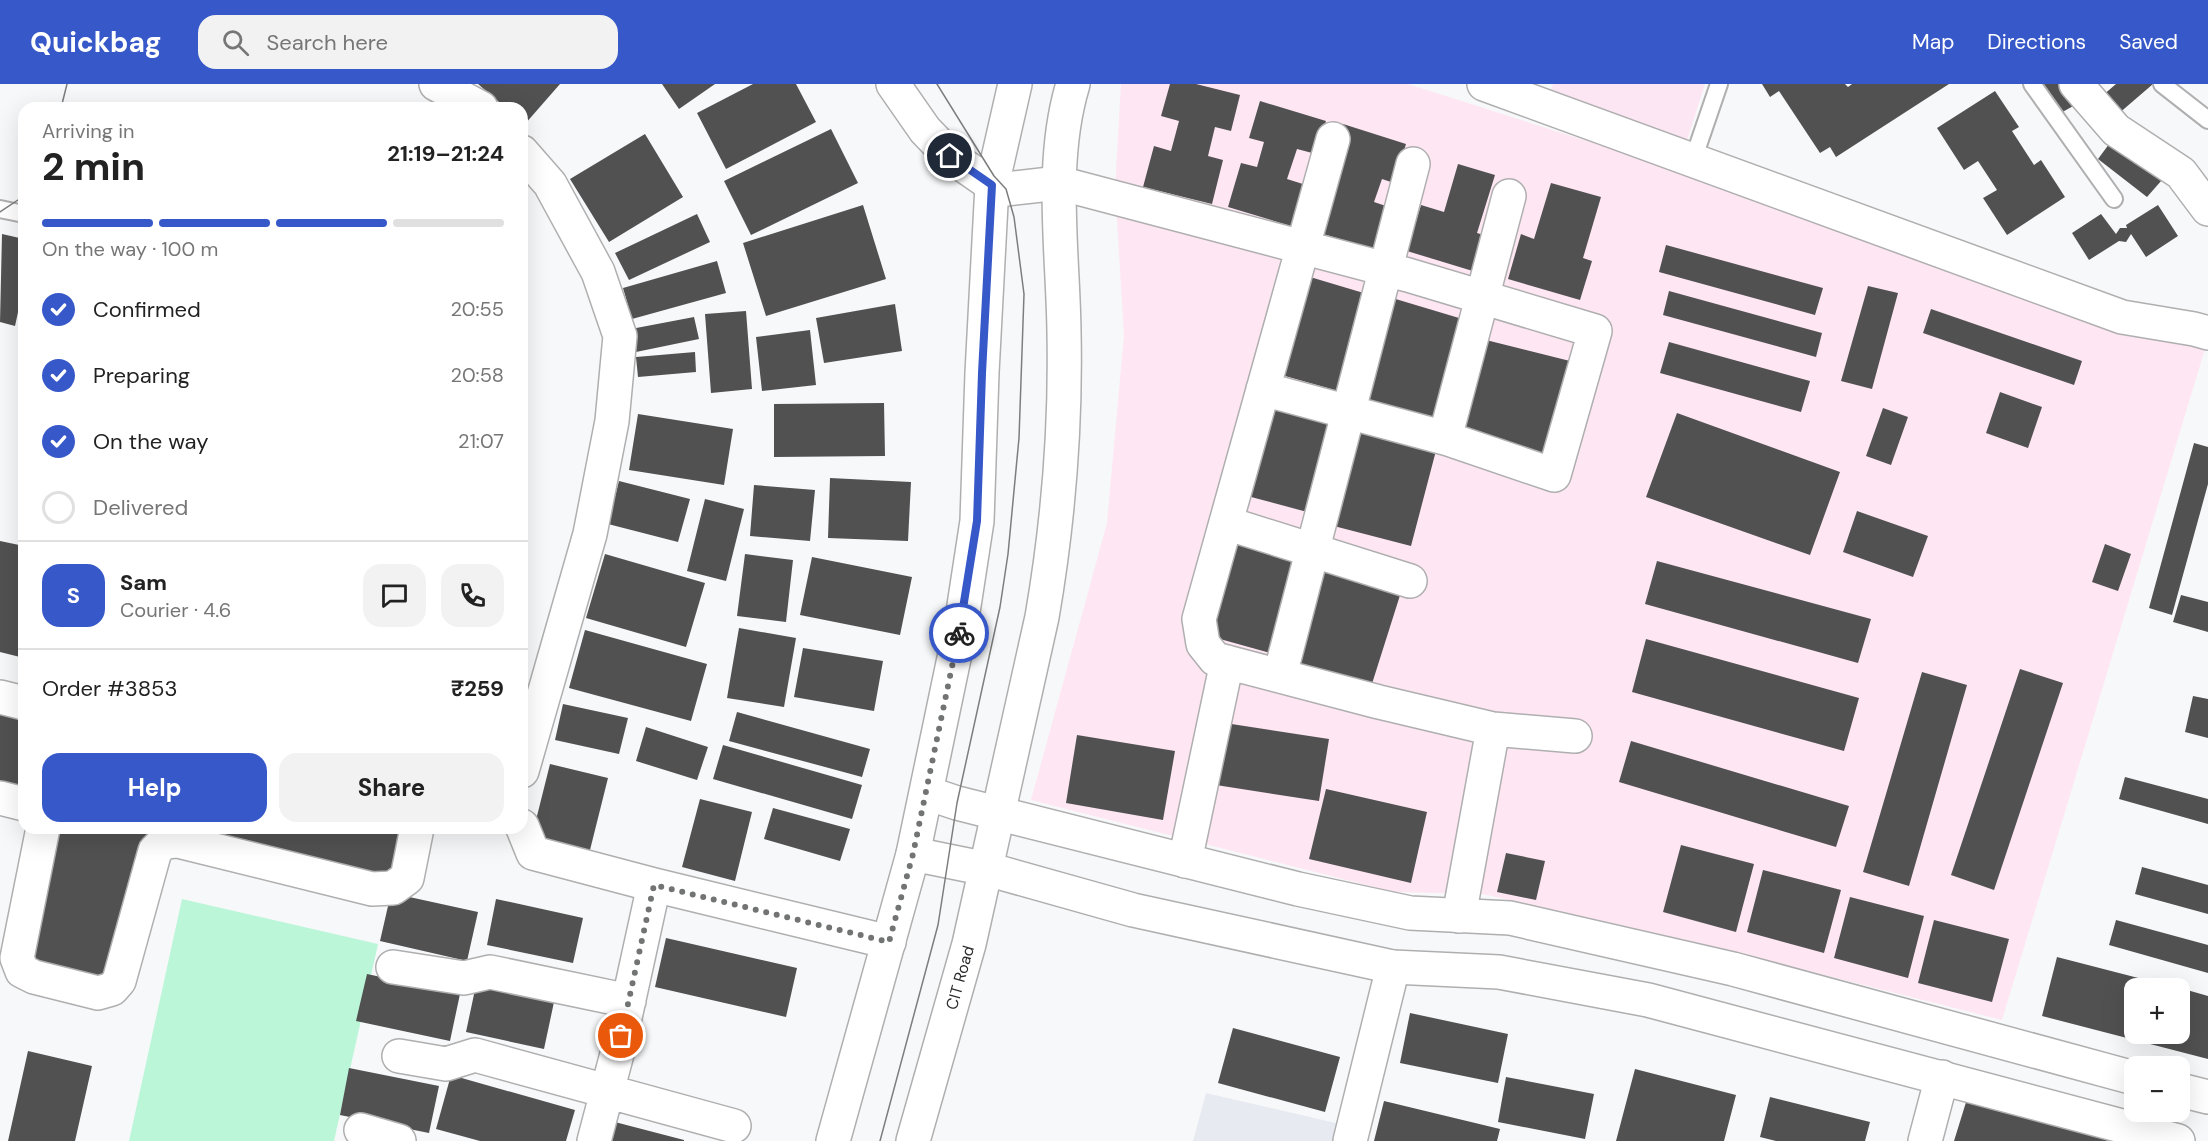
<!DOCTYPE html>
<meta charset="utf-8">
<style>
body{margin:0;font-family:"DM Sans",sans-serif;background:#f2f2f2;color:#222;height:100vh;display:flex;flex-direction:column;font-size:22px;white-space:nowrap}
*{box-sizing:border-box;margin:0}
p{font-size:20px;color:#767676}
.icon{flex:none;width:33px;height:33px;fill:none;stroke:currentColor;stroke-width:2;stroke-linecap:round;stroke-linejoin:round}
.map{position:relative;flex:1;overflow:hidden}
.side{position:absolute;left:18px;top:18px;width:510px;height:732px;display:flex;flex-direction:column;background:#fff;border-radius:18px;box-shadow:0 6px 24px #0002}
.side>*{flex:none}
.tools{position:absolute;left:2124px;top:894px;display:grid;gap:12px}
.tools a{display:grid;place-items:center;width:66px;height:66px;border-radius:12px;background:#fff;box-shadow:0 6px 24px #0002;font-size:30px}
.pin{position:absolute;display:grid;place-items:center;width:51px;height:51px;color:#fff;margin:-26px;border:3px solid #fff;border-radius:50%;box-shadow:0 2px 6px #0007}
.courier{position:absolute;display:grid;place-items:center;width:60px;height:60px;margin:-30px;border:4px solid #3758c9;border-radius:50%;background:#fff;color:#222;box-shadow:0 2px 8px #0007}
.head em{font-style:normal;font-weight:700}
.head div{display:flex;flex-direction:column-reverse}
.head{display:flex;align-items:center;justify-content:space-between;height:102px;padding:0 24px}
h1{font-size:39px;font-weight:700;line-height:45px}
.bar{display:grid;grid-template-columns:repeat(4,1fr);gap:9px 6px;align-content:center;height:72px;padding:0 24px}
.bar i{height:8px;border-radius:4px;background:#e0e0e0}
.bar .on{background:#3758c9}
.bar p{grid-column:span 4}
.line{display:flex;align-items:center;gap:15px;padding:0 24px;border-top:2px solid #e0e0e0}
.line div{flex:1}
.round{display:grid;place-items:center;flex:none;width:63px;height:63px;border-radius:18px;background:#f2f2f2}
ol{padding:0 24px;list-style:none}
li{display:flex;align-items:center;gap:18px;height:66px}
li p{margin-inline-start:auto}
li .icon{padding:6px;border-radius:50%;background:#3758c9;color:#fff;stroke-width:4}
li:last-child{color:#767676}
li i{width:33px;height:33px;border:3px solid #e0e0e0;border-radius:50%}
.cta{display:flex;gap:12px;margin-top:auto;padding:12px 24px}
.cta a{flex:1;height:69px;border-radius:18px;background:#3758c9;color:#fff;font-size:24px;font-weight:700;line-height:69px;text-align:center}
.cta a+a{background:#f2f2f2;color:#222}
header{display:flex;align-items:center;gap:36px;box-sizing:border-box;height:84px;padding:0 30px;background:#3758c9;color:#fff}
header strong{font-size:28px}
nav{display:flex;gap:33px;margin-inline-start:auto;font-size:21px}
.search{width:420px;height:54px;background:#f2f2f2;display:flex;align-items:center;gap:15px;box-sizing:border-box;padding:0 21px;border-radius:18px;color:#767676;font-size:22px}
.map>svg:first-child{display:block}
.built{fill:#e8eaf2}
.industrial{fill:#fde6f3}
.education{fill:#fee6f3}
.green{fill:#bcf6d9}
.building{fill:#515152}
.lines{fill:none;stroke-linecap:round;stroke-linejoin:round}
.service-casing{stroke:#afafb0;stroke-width:20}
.minor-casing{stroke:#afafb0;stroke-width:36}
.secondary-casing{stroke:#afafb0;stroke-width:36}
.primary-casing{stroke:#afafb0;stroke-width:36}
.service{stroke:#fff;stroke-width:16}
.minor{stroke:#fff;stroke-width:33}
.secondary{stroke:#fff;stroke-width:33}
.primary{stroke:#fff;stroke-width:33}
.tram{stroke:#7d7d7e;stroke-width:1.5}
.done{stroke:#727373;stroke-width:6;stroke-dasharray:0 10.8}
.route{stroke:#3758c9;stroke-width:8}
.labels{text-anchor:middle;stroke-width:6;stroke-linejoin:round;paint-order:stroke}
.street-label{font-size:16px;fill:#2b2b2b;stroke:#fff}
</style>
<header>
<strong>Quickbag</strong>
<div class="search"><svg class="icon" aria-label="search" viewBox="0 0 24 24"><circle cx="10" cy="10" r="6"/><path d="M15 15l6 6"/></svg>Search here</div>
<nav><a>Map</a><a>Directions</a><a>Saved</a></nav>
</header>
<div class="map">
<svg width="2208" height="1057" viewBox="0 0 2208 1057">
<rect width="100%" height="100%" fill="#f7f8f9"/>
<path class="built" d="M1206,1009L1340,1040L1335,1057H1193Z"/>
<path class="industrial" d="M1553,0H1705L1687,56L1550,10Z"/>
<path class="education" d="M1121,0H1408L2208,255L2002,936L1682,855L1483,810L1394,808L1031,716L1107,439L1124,251L1115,104Z"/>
<path class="green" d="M182,815L378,860L334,1057H129Z"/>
<path class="building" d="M478,0H560L525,40L522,38V24H506Z
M662,0H715L679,25Z
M753,0H796L816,38L726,85L697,29Z
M1170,0H1196L1240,11L1231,47L1215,43L1208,72L1223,76L1212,120L1143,103L1154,62L1171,67L1179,37L1161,32Z
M1762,0H1845L1848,3L1852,0H1949L1836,73L1830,63L1820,69L1779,7L1770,13Z
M2042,0H2072L2082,17L2059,30Z
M2116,0H2153L2110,37L2094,19Z
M1995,7L2019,43L2012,47L2034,81L2041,76L2065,113L2007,151L1983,114L1997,106L1978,77L1964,86L1937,44Z
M1260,17L1326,37L1316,70L1297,65L1287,95L1306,101L1294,143L1228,123L1241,79L1257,83L1264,58L1249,54Z
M1343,40L1406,60L1394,99L1382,95L1374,118L1389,123L1376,166L1310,146L1335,108L1343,82L1331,78Z
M831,45L858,99L751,151L724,97Z
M2118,48L2169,88L2147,113L2098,75Z
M645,50L683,113L609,158L570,95Z
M1458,80L1495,91L1477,149L1487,152L1476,188L1407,167L1421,121L1444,128Z
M1551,99L1601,113L1583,174L1592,177L1580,216L1508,195L1521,150L1534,155Z
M863,121L886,195L766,232L743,159Z
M2158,121L2178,152L2146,173L2131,150L2126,158L2119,157L2089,176L2072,149L2101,130L2116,150L2120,144H2127L2126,141Z
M697,130L710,158L629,196L615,169Z
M2,150L24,155V211L22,210L15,242L0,238Z
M1666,161L1823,204L1815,231L1659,188Z
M717,177L726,209L632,235L623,204Z
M1300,190L1367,210L1338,307L1271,288Z
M1868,202L1898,209L1872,305L1841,297Z
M1669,207L1822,249L1816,273L1663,231Z
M1389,213L1469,237L1438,337L1359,313Z
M895,220L902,267L824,279L816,234Z
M1931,225L2082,277L2074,301L1923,249Z
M746,227L752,305L711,309L705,230Z
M694,233L699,255L636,268L631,245Z
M810,246L816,301L762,307L756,253Z
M1486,256L1570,277L1546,375L1462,354Z
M1669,258L1810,297L1801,328L1660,289Z
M695,268L696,288L638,293L636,273Z
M2000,308L2042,323L2028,364L1986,349Z
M1263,312L1338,332L1311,429L1236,409Z
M884,319L885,372L774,373V320Z
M1883,324L1908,333L1891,381L1866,372Z
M1677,329L1840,388L1810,471L1646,413Z
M638,330L733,345L724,401L629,386Z
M1358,338L1438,359L1411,462L1330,441Z
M2194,359L2208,363V400L2172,531L2149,524Z
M830,394L911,398L908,457L828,454Z
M619,397L690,415L678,458L608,440Z
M754,401L815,406L810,457L750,452Z
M705,415L744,425L726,497L687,487Z
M1857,427L1928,452L1913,493L1843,468Z
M1231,447L1310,470L1281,572L1202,550Z
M0,457L24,462V574L0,568Z
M2105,460L2131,470L2118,507L2092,498Z
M605,470L705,499L686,563L586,534Z
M745,470L793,476L786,538L737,532Z
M812,473L912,493L900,551L800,531Z
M1657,477L1871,535L1858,579L1645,520Z
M1321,480L1402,505L1370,606L1290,581Z
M2181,511L2208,518V548L2173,538Z
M739,544L796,554L784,623L727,614Z
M585,546L707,580L691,637L569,604Z
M1646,555L1859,614L1844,667L1632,608Z
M803,564L883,577L874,627L794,613Z
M2020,585L2063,599L1994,806L1951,791Z
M1922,588L1967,601L1909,802L1863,788Z
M2193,612L2208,615V654L2185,648Z
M563,620L628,634L619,670L555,656Z
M737,628L870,665L862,693L729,657Z
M0,630L24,635V707L0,701Z
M1225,639L1329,655L1319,717L1216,701Z
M646,643L708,663L697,696L636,677Z
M1077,651L1175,667L1163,736L1066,719Z
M1631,657L1849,722L1836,763L1619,698Z
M723,661L862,701L852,735L713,695Z
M550,680L608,694L590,766L532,752Z
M2125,693L2208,715V740L2119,715Z
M1326,705L1427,728L1411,799L1309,775Z
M700,715L752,728L735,797L682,783Z
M773,724L850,745L840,777L764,755Z
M60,744H148L103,902L25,883Z
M183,744H406L391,792Z
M1681,761L1754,780L1736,848L1663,828Z
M1506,769L1545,777L1536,816L1497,808Z
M2142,783L2208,801V830L2135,810Z
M1763,786L1841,806L1824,869L1747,848Z
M391,809L478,828L467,877L380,857Z
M1850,813L1924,832L1908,894L1834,874Z
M496,815L583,834L573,879L487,861Z
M1934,836L2009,855L1992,918L1918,899Z
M2116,836L2208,861V889L2109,861Z
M666,854L797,884L786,933L655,903Z
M2057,873L2177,904H2134V950H2180V904L2208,912V975L2042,932Z
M367,890L460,910L450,957L356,937Z
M476,901L554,918L544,965L466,948Z
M1410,929L1508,950L1498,999L1400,979Z
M1233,944L1340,973L1325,1028L1218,999Z
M28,967L92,982L75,1057H8Z
M349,984L439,1002L429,1049L340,1031Z
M1635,985L1736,1011L1724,1057H1616Z
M451,991L575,1026L566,1057H480L436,1045Z
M1506,993L1594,1010L1585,1055L1498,1038Z
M1770,1013L1870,1038L1865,1057H1776L1760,1053Z
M1967,1015L2109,1056V1057H1954Z
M1384,1017L1500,1045L1497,1057H1374Z
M611,1037L684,1056V1057H606Z"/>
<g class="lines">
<defs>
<path id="service" d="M2032,0L2114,115
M2162,0L2208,36
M1693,76L1719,0
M0,125L24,130"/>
<path id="minor" d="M436,0L481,24
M1484,0L2122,233L2194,245L2208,249
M2076,0L2116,46L2181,89L2208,125
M1333,55L1199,535L1203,560L1215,575L1379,618L1493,645L1575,652
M522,68L550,100L598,188L620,252L612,337L590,450L522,687
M1059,99L1408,191L1595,247L1554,391L1445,354L1263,305
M1445,354L1509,112
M1226,439L1410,497
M1280,591L1413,80
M0,613L24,619
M0,714L24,720
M522,742L533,769L654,801L889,858
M43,744L17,874L22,887L34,893L98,909L112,905L119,897L155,767L164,758L178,757L372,805L393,804L407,794L417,744
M1185,777L1227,578
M1459,832L1493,645
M393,883L464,894L490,888L629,917
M399,972L446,980L475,971L734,1042
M361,1046L399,1057
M594,1057L617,970L654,801
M1350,1057L1393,883
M1925,1057L1942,993"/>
<path id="secondary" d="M927,709L957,719L1298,805L1410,829L1510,834L1733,885L2134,994
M913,770L987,785L1133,826L1393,883L1499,888L1648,916L2178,1057
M2180,1006L2208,1013"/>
<g id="primary">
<path d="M893,0L925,46L950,72L992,101L1006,105L1059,99"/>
<path d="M833,1057L913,770L961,541L977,437L982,289L992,101L1015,0"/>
<path id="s1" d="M913,1057L969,860L1042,533C1058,440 1066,343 1064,248C1063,167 1049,79 1073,0"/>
</g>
</defs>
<use href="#service" class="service-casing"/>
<use href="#minor" class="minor-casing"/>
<use href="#secondary" class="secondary-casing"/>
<use href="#primary" class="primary-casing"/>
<use href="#service" class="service"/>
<use href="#minor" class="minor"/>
<use href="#secondary" class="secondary"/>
<use href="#primary" class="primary"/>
<path class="tram" d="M61,24L67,0
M0,128L24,112
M880,1057L938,841L957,719L1000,523L1008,470L1019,354L1024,210L1014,133L1006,105L994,92L937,0"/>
</g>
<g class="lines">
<path class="done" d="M621,952L654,801L889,858L913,770L959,549"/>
<path class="route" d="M950,72L992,101L982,289L977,437L959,549"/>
</g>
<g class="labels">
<g class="street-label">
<text dy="6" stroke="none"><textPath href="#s1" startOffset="170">CIT Road</textPath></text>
</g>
</g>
</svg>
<div class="tools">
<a>+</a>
<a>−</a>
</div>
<div class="pin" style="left:621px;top:952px;background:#ea580c"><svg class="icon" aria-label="bag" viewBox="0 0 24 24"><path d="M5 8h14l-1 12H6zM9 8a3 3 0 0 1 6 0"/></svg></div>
<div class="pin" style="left:950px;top:72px;background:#1f2937"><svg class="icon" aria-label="home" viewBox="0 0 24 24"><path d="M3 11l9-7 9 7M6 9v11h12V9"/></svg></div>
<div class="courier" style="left:959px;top:549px"><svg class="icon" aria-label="bike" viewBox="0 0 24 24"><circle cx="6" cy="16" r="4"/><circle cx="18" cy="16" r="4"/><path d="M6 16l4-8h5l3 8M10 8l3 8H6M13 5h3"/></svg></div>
<section class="side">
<div class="head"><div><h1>2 min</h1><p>Arriving in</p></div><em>21:19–21:24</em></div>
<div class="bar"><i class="on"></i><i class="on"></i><i class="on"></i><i></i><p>On the way · 100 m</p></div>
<ol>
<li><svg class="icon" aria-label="check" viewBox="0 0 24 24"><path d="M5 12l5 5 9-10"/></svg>Confirmed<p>20:55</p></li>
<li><svg class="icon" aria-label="check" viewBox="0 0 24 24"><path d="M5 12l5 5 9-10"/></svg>Preparing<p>20:58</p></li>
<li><svg class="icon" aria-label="check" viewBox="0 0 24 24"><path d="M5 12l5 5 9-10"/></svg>On the way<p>21:07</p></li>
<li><i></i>Delivered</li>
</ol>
<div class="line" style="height:108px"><b class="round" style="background:#3758c9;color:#fff">S</b><div><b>Sam</b><p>Courier · 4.6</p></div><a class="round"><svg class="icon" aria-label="chat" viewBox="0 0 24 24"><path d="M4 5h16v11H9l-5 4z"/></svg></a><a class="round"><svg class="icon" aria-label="phone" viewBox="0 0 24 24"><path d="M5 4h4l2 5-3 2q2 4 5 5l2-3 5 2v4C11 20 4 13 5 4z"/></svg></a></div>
<div class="line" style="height:78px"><div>Order #3853</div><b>₹259</b></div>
<div class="cta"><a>Help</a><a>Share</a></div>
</section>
</div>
